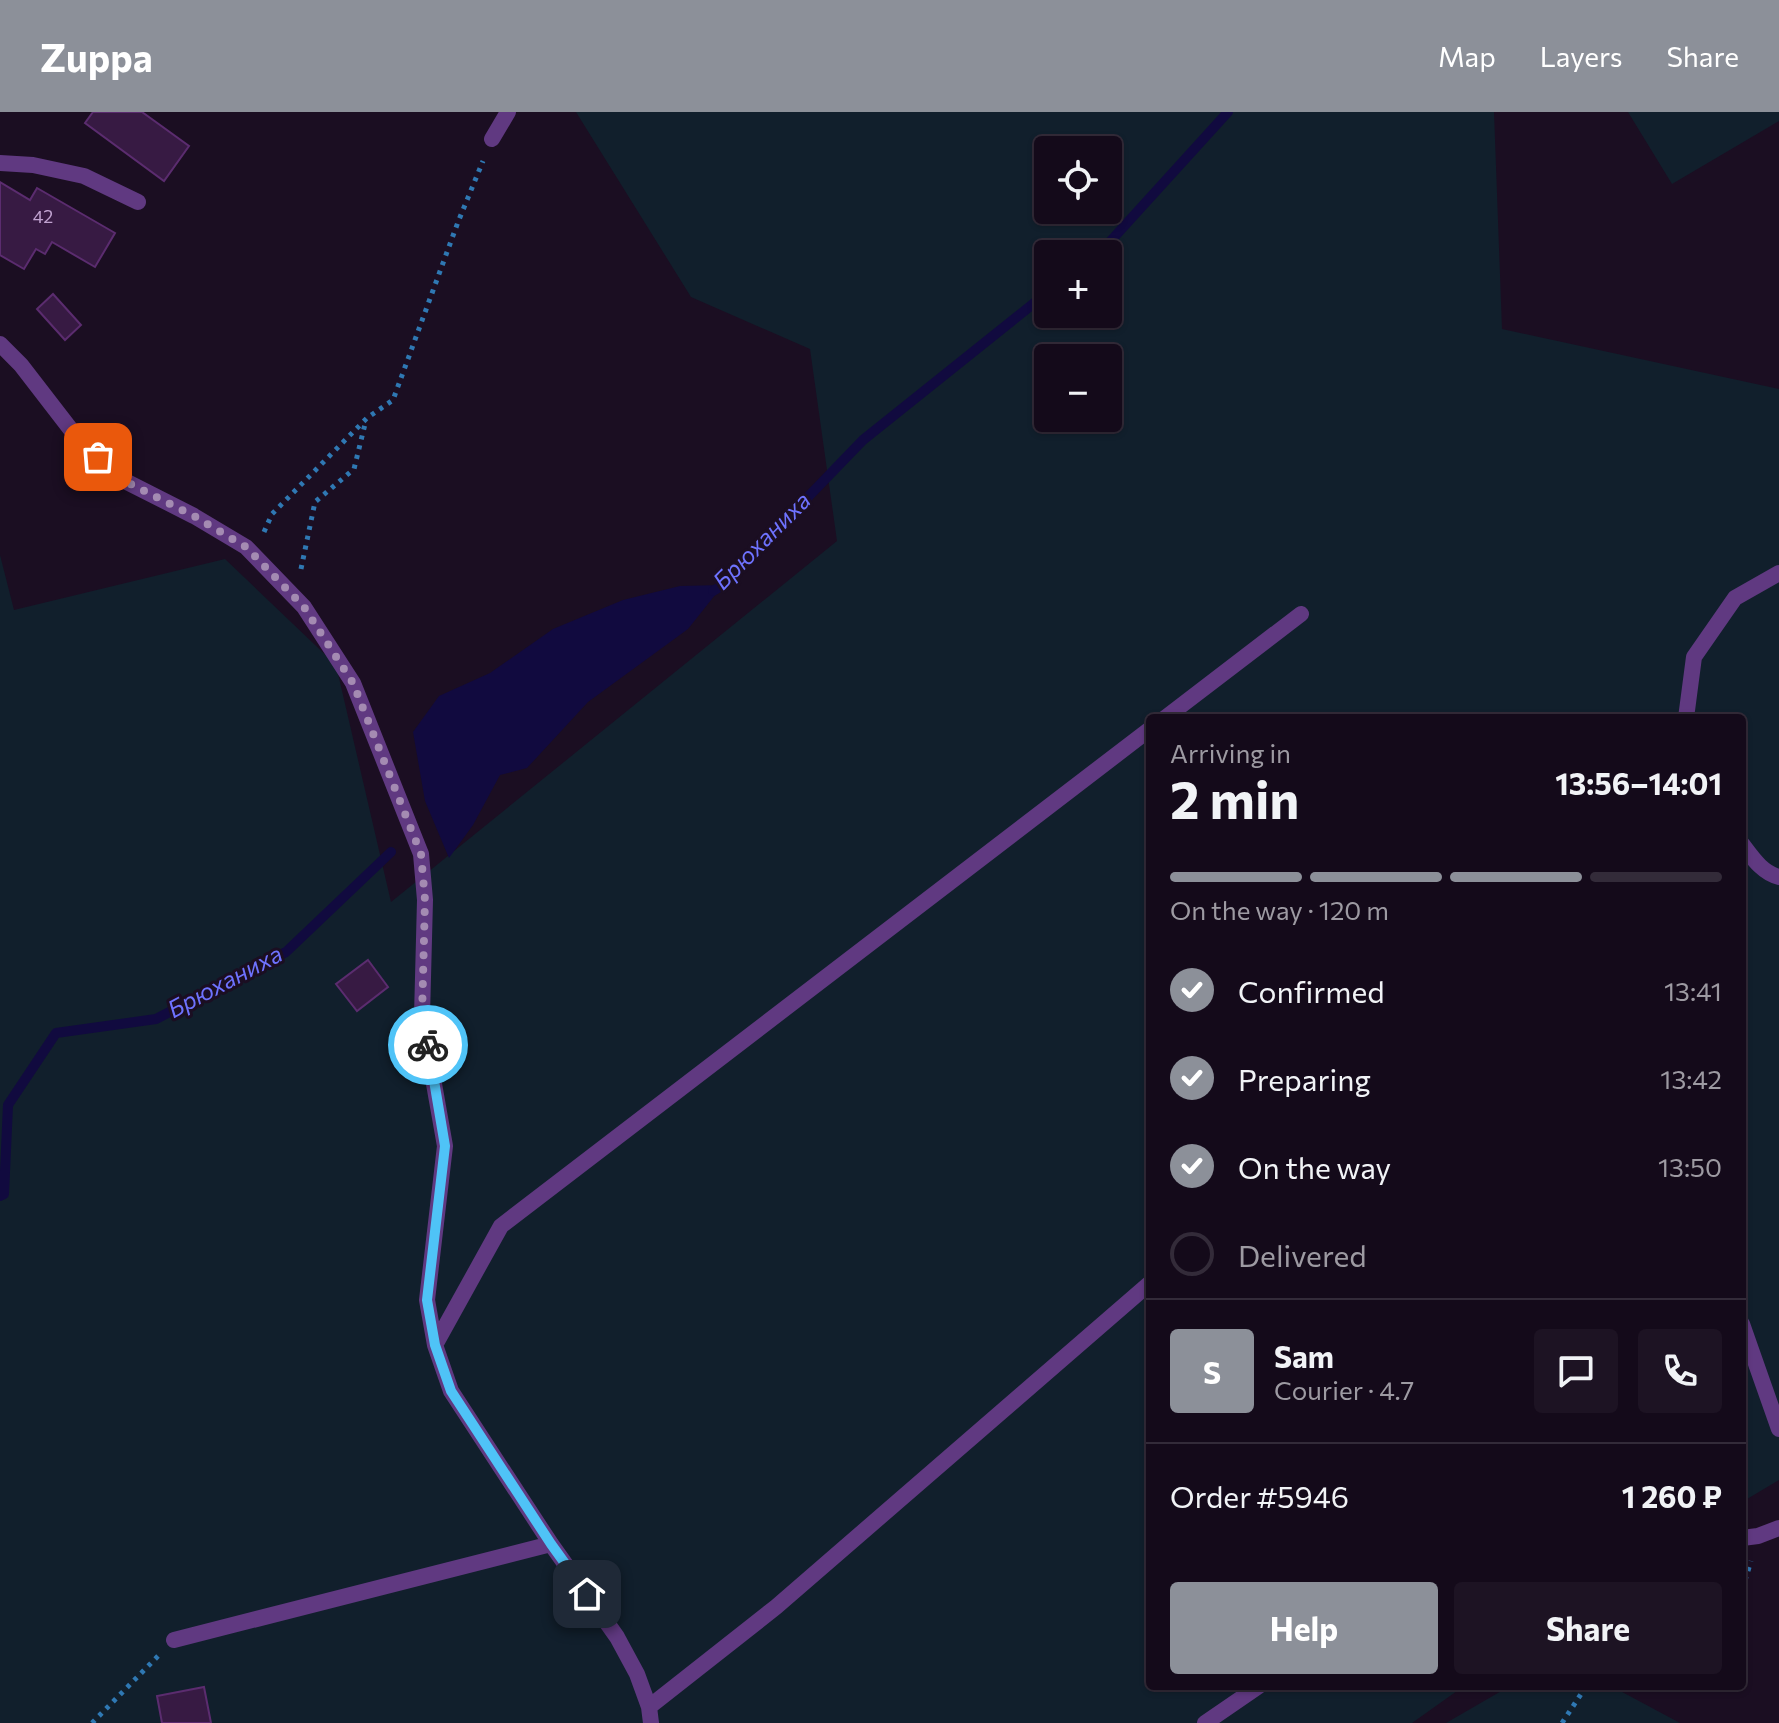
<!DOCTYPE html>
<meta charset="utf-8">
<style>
body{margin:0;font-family:Commissioner,sans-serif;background:#1d1323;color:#f1f3f6;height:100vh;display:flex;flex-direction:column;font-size:30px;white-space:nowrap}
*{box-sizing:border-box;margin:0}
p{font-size:26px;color:#9d9aa2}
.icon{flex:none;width:44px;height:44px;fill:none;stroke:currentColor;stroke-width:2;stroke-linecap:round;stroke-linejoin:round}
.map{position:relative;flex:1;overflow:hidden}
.panel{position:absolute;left:1146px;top:602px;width:600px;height:976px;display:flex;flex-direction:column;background:#140a1a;border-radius:8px;box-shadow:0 2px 6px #0004,0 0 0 2px #332b39}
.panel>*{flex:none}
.buttons{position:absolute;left:1034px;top:24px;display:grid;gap:16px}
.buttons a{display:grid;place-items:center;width:88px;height:88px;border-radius:8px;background:#140a1a;box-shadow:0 2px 6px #0004,0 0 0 2px #332b39;font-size:40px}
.pin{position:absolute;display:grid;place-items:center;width:68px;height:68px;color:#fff;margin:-34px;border-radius:16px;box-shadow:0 4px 12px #0006}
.courier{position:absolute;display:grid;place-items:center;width:80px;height:80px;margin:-40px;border:6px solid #4fc3f7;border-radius:50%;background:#fff;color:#222;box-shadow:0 2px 10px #0007}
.headline em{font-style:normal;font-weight:700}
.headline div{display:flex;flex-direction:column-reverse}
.headline{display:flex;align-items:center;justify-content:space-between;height:136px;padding:0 24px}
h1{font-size:52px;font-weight:700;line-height:60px}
.bar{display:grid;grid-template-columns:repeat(4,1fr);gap:12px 8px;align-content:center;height:96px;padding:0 24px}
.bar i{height:10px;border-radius:6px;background:#332b39}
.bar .current{background:#8c9099}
.bar p{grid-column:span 4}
.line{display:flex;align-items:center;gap:20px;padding:0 24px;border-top:2px solid #332b39}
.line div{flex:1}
.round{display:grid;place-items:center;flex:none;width:84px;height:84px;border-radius:8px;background:#1d1323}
ol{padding:0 24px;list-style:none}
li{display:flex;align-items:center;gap:24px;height:88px}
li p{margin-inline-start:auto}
li .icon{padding:8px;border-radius:50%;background:#8c9099;color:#fff;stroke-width:4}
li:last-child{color:#9d9aa2}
li i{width:44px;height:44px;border:4px solid #332b39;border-radius:50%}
.primary-button{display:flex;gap:16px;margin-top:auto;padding:16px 24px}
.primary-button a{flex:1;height:92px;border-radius:8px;background:#8c9099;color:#fff;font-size:32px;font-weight:700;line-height:92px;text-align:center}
.primary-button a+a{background:#1d1323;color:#f1f3f6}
header{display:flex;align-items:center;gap:48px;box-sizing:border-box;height:112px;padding:0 40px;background:#8c9099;color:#fff}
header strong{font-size:38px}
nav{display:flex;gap:44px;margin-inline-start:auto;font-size:28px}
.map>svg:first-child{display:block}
.green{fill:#111f2c;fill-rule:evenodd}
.water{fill:#110a3f}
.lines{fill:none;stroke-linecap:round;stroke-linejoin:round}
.stream{stroke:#110a3f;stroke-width:10}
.building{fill:#371a43;stroke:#5b2c6f;stroke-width:2}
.path{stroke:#2f78b3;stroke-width:5;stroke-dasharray:4 6;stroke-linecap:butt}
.lane{stroke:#603981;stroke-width:16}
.street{stroke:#603981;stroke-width:16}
.done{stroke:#a48bb2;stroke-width:8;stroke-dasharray:0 14.4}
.route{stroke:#4fc3f7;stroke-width:10}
.labels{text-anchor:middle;stroke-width:6;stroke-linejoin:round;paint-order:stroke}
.number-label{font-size:18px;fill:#c0a2d0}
.water-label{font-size:24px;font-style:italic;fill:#6e72fe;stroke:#1b0e22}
</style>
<header>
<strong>Zuppa</strong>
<nav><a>Map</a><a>Layers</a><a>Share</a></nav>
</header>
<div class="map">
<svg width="1779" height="1611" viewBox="0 0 1779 1611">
<rect width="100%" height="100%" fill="#1b0e22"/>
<path class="green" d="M576,0H1494L1502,217L1779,277V1368L1742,1390V606H1150V1574H1464L1412,1611H0V443L14,498L225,447L336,553L391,790L837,429L810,237L691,185ZM1048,38H1108V98H1048ZM1048,142H1108V202H1048ZM1048,246H1108V306H1048Z
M1628,0H1779V9L1672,72Z
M1510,1574H1611L1680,1611H1446Z"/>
<path class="water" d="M723,473L688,517L588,590L527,656L500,663L473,713L449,746L425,689L413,620L439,584L490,561L553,517L623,488L680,474Z"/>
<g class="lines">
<path class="stream" d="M1096,142L1107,133L1228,0
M713,479L723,473L863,328L1048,180
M0,1084L4,1082L8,993L56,921L156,907L286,840L391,740"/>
</g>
<path class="building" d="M93,0H142L189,34L164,69L85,11Z
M0,70L30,88L37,76L115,121L95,155L52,130L45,142L36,137L24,157L0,143Z
M53,182L81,213L65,228L37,197Z
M368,848L388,875L357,899L336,872Z
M204,1575L211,1611H162L157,1584Z"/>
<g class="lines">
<path class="path" d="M264,420L272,402L367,306L393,288L458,110L483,49
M301,457L315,390L354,357L366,308
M1742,1478L1751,1449
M92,1611L159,1543
M1562,1611L1585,1576L1589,1574"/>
<path class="lane" d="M0,51L33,53L84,64L138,90
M0,232L21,253L75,323L121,367L194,404L246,435L304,495L353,571L421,742L425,788L422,904L445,1034L427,1188L435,1233L451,1279L551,1432L617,1525L637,1562L649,1595L651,1611
M1165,606L1301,502
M1686,606L1694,545L1735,486L1779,461
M1742,732C1752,745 1762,761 1779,765
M1742,1212L1779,1317
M435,1233L501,1114L1150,617
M174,1528L551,1432
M649,1595L776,1495L1150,1171"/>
<path class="street" d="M492,27L508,0
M1742,1426L1758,1424L1779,1416
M1205,1611L1259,1574"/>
</g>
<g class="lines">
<path class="done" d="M98,345L121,367L194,404L246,435L304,495L353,571L421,742L425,788L422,904L428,933"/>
<path class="route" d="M428,933L445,1034L427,1188L435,1233L451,1279L551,1432L587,1482"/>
</g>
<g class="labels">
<g class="number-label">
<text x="43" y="111">42</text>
</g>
<g class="water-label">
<text transform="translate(762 429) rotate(-45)" y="8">Брюханиха</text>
<text transform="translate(225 870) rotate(-28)" y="8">Брюханиха</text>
</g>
</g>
</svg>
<div class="buttons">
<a><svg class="icon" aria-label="locate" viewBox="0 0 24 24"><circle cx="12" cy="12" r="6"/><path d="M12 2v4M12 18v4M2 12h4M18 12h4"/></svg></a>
<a>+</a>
<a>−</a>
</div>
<div class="pin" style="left:98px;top:345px;background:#ea580c"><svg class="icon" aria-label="bag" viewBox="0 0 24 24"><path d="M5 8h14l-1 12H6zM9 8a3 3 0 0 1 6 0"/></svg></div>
<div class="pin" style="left:587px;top:1482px;background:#1f2937"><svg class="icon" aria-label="home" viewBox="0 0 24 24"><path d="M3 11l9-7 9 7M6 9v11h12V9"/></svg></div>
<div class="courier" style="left:428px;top:933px"><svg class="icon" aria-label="bike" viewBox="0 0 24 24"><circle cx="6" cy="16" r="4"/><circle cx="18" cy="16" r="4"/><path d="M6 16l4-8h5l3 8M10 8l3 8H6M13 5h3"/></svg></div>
<section class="panel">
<div class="headline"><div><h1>2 min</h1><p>Arriving in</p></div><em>13:56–14:01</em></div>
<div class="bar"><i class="current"></i><i class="current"></i><i class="current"></i><i></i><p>On the way · 120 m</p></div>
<ol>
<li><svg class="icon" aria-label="check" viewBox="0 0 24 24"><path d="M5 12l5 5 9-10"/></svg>Confirmed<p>13:41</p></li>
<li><svg class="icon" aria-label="check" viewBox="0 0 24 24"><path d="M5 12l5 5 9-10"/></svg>Preparing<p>13:42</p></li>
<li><svg class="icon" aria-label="check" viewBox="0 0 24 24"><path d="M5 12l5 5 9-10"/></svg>On the way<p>13:50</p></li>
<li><i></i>Delivered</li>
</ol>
<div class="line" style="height:144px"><b class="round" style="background:#8c9099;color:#fff">S</b><div><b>Sam</b><p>Courier · 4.7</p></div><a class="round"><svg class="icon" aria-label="chat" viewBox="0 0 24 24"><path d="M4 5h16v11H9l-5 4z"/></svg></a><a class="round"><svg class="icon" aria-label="phone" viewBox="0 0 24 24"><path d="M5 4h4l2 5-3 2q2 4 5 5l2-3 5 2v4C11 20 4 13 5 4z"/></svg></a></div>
<div class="line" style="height:104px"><div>Order #5946</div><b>1 260 ₽</b></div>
<div class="primary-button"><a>Help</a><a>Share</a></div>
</section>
</div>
